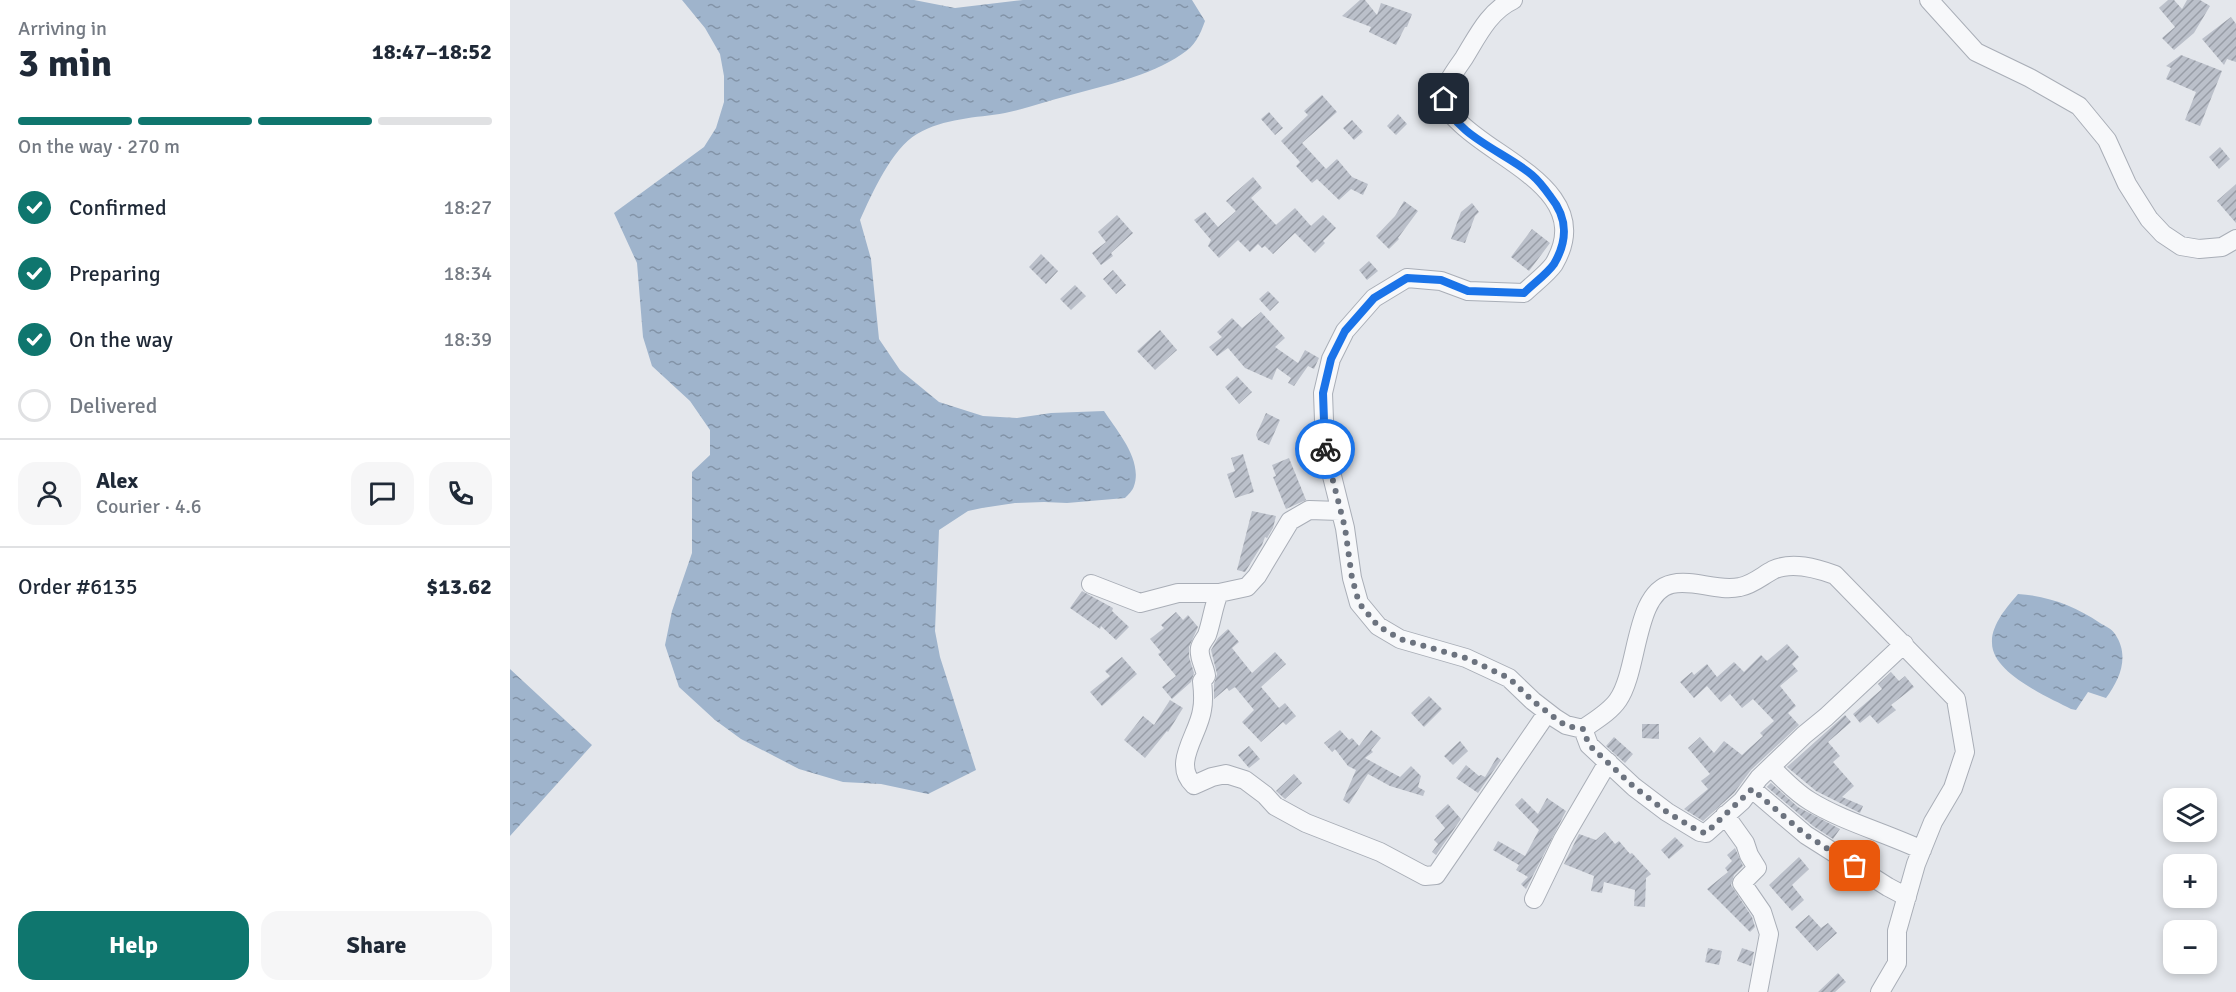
<!DOCTYPE html>
<meta charset="utf-8">
<style>
body{margin:0;font-family:Signika,sans-serif;background:#f6f6f7;color:#1f2937;height:100vh;display:flex;flex-direction:column;font-size:22px;white-space:nowrap}
*{box-sizing:border-box;margin:0}
p{font-size:20px;color:#747a83}
.icon{flex:none;width:33px;height:33px;fill:none;stroke:currentColor;stroke-width:2;stroke-linecap:round;stroke-linejoin:round}
.map{position:relative;flex:1;overflow:hidden}
.sheet{display:flex;flex-direction:column;background:#fff;width:510px}
.sheet>*{flex:none}
.fabs{position:absolute;left:1653px;top:788px;display:grid;gap:12px}
.fabs a{display:grid;place-items:center;width:54px;height:54px;border-radius:12px;background:#fff;box-shadow:0 3px 9px #0003;font-size:30px}
.pin{position:absolute;display:grid;place-items:center;width:51px;height:51px;color:#fff;margin:-26px;border-radius:12px;box-shadow:0 3px 9px #0006}
.courier{position:absolute;display:grid;place-items:center;width:60px;height:60px;margin:-30px;border:4px solid #1a73e8;border-radius:50%;background:#fff;color:#222;box-shadow:0 2px 8px #0007}
.headline em{font-style:normal;font-weight:700}
.headline div{display:flex;flex-direction:column-reverse}
.headline{display:flex;align-items:center;justify-content:space-between;height:102px;padding:0 18px}
h1{font-size:39px;font-weight:700;line-height:45px}
.bar{display:grid;grid-template-columns:repeat(4,1fr);gap:9px 6px;align-content:center;height:72px;padding:0 18px}
.bar i{height:8px;border-radius:4px;background:#e0e1e3}
.bar .current{background:#0f766e}
.bar p{grid-column:span 4}
.line{display:flex;align-items:center;gap:15px;padding:0 18px;border-top:2px solid #e0e1e3}
.line div{flex:1}
.round{display:grid;place-items:center;flex:none;width:63px;height:63px;border-radius:18px;background:#f6f6f7}
ol{padding:0 18px;list-style:none}
li{display:flex;align-items:center;gap:18px;height:66px}
li p{margin-inline-start:auto}
li .icon{padding:6px;border-radius:50%;background:#0f766e;color:#fff;stroke-width:4}
li:last-child{color:#747a83}
li i{width:33px;height:33px;border:3px solid #e0e1e3;border-radius:50%}
.primary-button{display:flex;gap:12px;margin-top:auto;padding:12px 18px}
.primary-button a{flex:1;height:69px;border-radius:18px;background:#0f766e;color:#fff;font-size:24px;font-weight:700;line-height:69px;text-align:center}
.primary-button a+a{background:#f6f6f7;color:#1f2937}
main{display:flex;flex:1;min-height:0}
.map>svg:first-child{display:block}
.water{fill:url(#water-ripples)}
.building{fill:url(#building-hatch)}
.lines{fill:none;stroke-linecap:round;stroke-linejoin:round}
.minor-casing{stroke:#a9aeb7;stroke-width:20}
.minor{stroke:#f7f8fa;stroke-width:18}
.done{stroke:#6c737f;stroke-width:6;stroke-dasharray:0 10.8}
.route{stroke:#1a73e8;stroke-width:8}
</style>
<main>
<section class="sheet">
<div class="headline"><div><h1>3 min</h1><p>Arriving in</p></div><em>18:47–18:52</em></div>
<div class="bar"><i class="current"></i><i class="current"></i><i class="current"></i><i></i><p>On the way · 270 m</p></div>
<ol>
<li><svg class="icon" aria-label="check" viewBox="0 0 24 24"><path d="M5 12l5 5 9-10"/></svg>Confirmed<p>18:27</p></li>
<li><svg class="icon" aria-label="check" viewBox="0 0 24 24"><path d="M5 12l5 5 9-10"/></svg>Preparing<p>18:34</p></li>
<li><svg class="icon" aria-label="check" viewBox="0 0 24 24"><path d="M5 12l5 5 9-10"/></svg>On the way<p>18:39</p></li>
<li><i></i>Delivered</li>
</ol>
<div class="line" style="height:108px"><a class="round"><svg class="icon" aria-label="person" viewBox="0 0 24 24"><circle cx="12" cy="8" r="4"/><path d="M4 21q1-7 8-7t8 7"/></svg></a><div><b>Alex</b><p>Courier · 4.6</p></div><a class="round"><svg class="icon" aria-label="chat" viewBox="0 0 24 24"><path d="M4 5h16v11H9l-5 4z"/></svg></a><a class="round"><svg class="icon" aria-label="phone" viewBox="0 0 24 24"><path d="M5 4h4l2 5-3 2q2 4 5 5l2-3 5 2v4C11 20 4 13 5 4z"/></svg></a></div>
<div class="line" style="height:78px"><div>Order #6135</div><b>$13.62</b></div>
<div class="primary-button"><a>Help</a><a>Share</a></div>
</section>
<div class="map">
<svg width="1726" height="992" viewBox="0 0 1726 992">
<defs>
<pattern id="water-ripples" width="26" height="14" patternUnits="userSpaceOnUse" patternTransform="scale(1.5)"><rect width="26" height="14" fill="#9fb4cc"/><path d="M2 4q2-2 4 0t4 0M15 11q2-2 4 0t4 0" fill="none" stroke="#8293a7"/></pattern>
<pattern id="building-hatch" width="6" height="6" patternUnits="userSpaceOnUse" patternTransform="scale(1.5)"><rect width="6" height="6" fill="#bbc0ca"/><path d="M-1 1l2-2M0 6l6-6M5 7l2-2" fill="none" stroke="#989da6"/></pattern>
</defs>
<rect width="100%" height="100%" fill="#e4e7ec"/>
<path class="water" d="M172,0H404L445,8L513,0H682L695,21C690,35 685,46 672,54C638,77 596,85 557,96C536,101 516,109 495,113C466,118 434,118 407,134C382,148 362,194 350,220L361,259L369,339L390,370L429,402L473,416L507,418L541,413L594,411C607,431 633,460 624,486C623,490 618,495 615,498L557,503L534,502L505,503L472,508L458,511L429,530L425,631L430,657L466,770L418,794L371,784L333,782L289,769L231,739L205,720L169,687L155,645L162,611L182,553V472L200,455V430L180,401L142,366L133,337L127,263L104,213L194,147L206,128L214,102V76L210,54L195,28Z
M1508,594C1538,596 1565,606 1590,623C1595,626 1602,629 1605,634C1620,656 1610,679 1596,698L1578,692L1566,710L1561,709C1538,697 1482,673 1482,643C1481,625 1497,607 1508,594Z
M0,669L82,745L0,836Z"/>
<path class="building" d="M850,0H855L867,15L871,3L902,14L897,27H895L886,45L859,32L861,27L832,16Z
M1658,0H1664L1672,9L1677,0H1690L1700,6L1684,33L1664,50L1652,38L1665,27L1649,8Z
M1721,17L1726,24V62L1717,59L1714,65L1692,39Z
M1671,55L1712,71L1690,126L1675,120L1686,92L1656,79L1661,68L1656,66Z
M812,95L827,112L792,143L816,169L827,159L842,177L858,184L853,195L841,189L829,200L807,179L802,183L786,166L790,162L771,141L798,115L794,111Z
M759,112L773,128L765,135L751,119Z
M888,114L897,124L886,135L877,126Z
M842,120L853,132L844,140L833,128Z
M1710,147L1720,159L1709,169L1699,157Z
M743,177L752,188L741,198L766,225L785,208L801,226L813,215L826,228L813,241L815,243L805,253L785,233L763,254L755,246L752,248L748,244L740,252L728,240L709,258L698,246L701,240L684,220L695,212L708,227L726,211L716,201Z
M1726,184V223L1707,201Z
M894,201L908,211L888,238L889,239L879,249L866,236L885,216Z
M962,203L969,212L965,216L955,243L941,239L951,212Z
M607,215L623,233L601,253L603,256L591,265L582,253L596,242L588,232Z
M1022,229L1040,243L1019,271L1001,257Z
M531,254L548,271L536,284L519,267Z
M859,261L868,271L857,280L849,270Z
M603,270L616,285L606,294L593,279Z
M565,285L576,296L561,310L550,299Z
M758,291L769,302L760,311L749,299Z
M751,312L775,338L765,347L788,363L795,350L809,358L804,369L798,366L784,386L778,383L781,378L767,368L762,380L735,368L718,348L707,356L699,347L712,337L707,332L722,318L732,328Z
M650,330L667,350L645,370L627,351Z
M727,376L742,392L729,404L715,387Z
M756,413L770,420L759,445L748,440L746,435Z
M733,454L744,492L725,498L717,474L725,471L721,458Z
M779,458L796,500L776,509L763,477L766,476L762,465Z
M742,511L766,516L763,528L757,538L755,537L752,545L735,572L727,570Z
M572,591L603,608L602,611L619,627L606,640L591,626L590,629L560,608Z
M666,612L673,620L678,615L688,627L679,647V657L684,673L681,682L662,699L652,687L666,676L648,654L651,652L640,639L654,628L651,625Z
M718,629L729,642L722,648L742,673L765,652L776,664L751,687L769,708L775,703L786,716L776,725L773,722L751,742L732,722L744,710L725,687L719,691L717,688L704,699V684L707,674L701,650L708,638Z
M1277,644L1289,657L1282,664L1288,671L1270,686L1286,706L1278,713L1289,725L1241,770L1224,793L1193,821L1174,809L1198,789L1191,781L1200,774L1178,748L1190,737L1204,753L1214,741L1232,755L1253,736L1250,733L1264,721L1243,699L1232,708L1220,694L1211,702L1197,686L1184,698L1170,682L1182,672L1184,675L1197,664L1207,677L1224,662L1234,672L1251,655L1257,661Z
M612,657L627,674L592,706L580,692L600,676L595,671Z
M1381,672L1389,681L1395,676L1404,687L1381,705L1386,710L1368,724L1360,715L1350,723L1343,714L1372,689L1368,684Z
M919,696L932,709L914,727L901,713Z
M660,700L673,708L658,732L657,731L635,758L614,740L633,716L644,725Z
M1335,715L1341,722L1318,742L1330,756L1323,762L1344,786L1332,797L1353,806L1350,813L1306,791L1277,767Z
M1132,724H1149V739L1132,738Z
M830,730L839,740L842,738L849,746L861,730L871,738L861,750L863,752L855,758L890,777L901,766L911,776L908,787L915,791L913,796L880,786L858,774L839,804L833,800L846,770L838,766L825,749L822,752L814,743Z
M1104,737L1123,754L1115,763L1096,746Z
M950,741L958,751L943,765L934,756Z
M739,746L750,759L739,768L728,755Z
M987,757L991,760L968,793L946,778L956,765L969,776L971,775L975,777Z
M784,774L792,783L775,799L766,791Z
M1261,783L1288,807L1330,829L1323,839L1303,826L1257,787Z
M1012,798L1028,814L1037,798L1056,811L1016,889L1011,884L1018,877L1006,870L1009,865L983,850L988,841L1015,856L1029,830L1005,805Z
M938,804L951,819L926,855L922,852L928,844L924,840L935,828L925,816Z
M1095,832L1105,844L1109,841L1120,854L1122,853L1141,874L1136,878L1135,907L1124,906L1125,890L1094,882L1092,893L1081,891L1084,876L1054,864L1069,834L1086,840Z
M1165,837L1174,846L1159,859L1151,850Z
M1225,848L1233,866L1224,875L1221,885L1242,917L1245,927L1240,932L1197,889L1218,872L1215,868L1222,861L1217,855Z
M1289,857L1299,869L1282,885L1294,900L1282,911L1259,885Z
M1299,915L1311,928L1318,923L1327,933L1307,951L1285,927Z
M1198,948L1212,951L1209,965L1195,962Z
M1232,948L1244,952L1241,966L1227,961Z
M1328,973L1336,982L1325,992H1308Z"/>
<g class="lines">
<defs>
<path id="minor" d="M1003,0C979,11 967,37 954,58C946,70 934,84 934,99C935,109 942,115 949,122C987,161 1086,192 1044,264C1037,274 1023,284 1014,293L958,291L931,281L897,278L864,298L835,331L821,359L813,393L815,448L835,528L842,578L849,603L868,626L890,639L956,658L999,678L1023,701L1045,718L1056,725L1073,729C1084,721 1100,712 1108,700C1129,670 1124,592 1162,584C1184,579 1207,592 1230,587C1242,585 1252,576 1263,570C1282,561 1306,568 1325,575L1446,699L1455,752L1443,788L1423,822L1406,864L1387,931V963L1370,992
M1419,0L1466,52L1520,78L1569,106L1597,140L1617,184L1639,219L1653,234L1671,246L1689,249L1712,247L1726,239
M830,511L799,510L780,521L747,576L737,587L709,593C703,607 702,621 697,635C695,639 691,643 690,648C688,657 695,667 696,676L692,681C693,690 694,701 692,710C689,734 661,764 684,785L702,777L716,774L735,780L755,795L765,806L796,823L870,852L915,876L926,875L1037,713
M581,584L630,603L668,593H709
M1073,729L1079,745L1124,787L1157,812L1190,832L1196,833L1232,801L1249,778L1294,735L1316,717L1394,644
M1261,767C1273,779 1285,792 1300,801C1332,821 1376,833 1412,850
M1242,789L1296,835L1378,887L1397,897
M1215,815L1235,843L1239,855L1247,868L1232,883L1252,912L1259,934L1248,992
M1024,899L1053,839L1098,762"/>
</defs>
<use href="#minor" class="minor-casing"/>
<use href="#minor" class="minor"/>
</g>
<g class="lines">
<path class="done" d="M815,449L835,528L842,578L849,603L868,626L890,639L956,658L999,678L1023,701L1045,718L1056,726L1073,729L1079,745L1124,787L1157,812L1190,832L1196,833L1242,789L1296,835L1345,866"/>
<path class="route" d="M815,449L813,393L821,359L835,331L864,298L897,278L931,280L958,291L1014,293C1023,284 1037,274 1044,264C1058,240 1058,218 1040,196C1035,189 1029,181 1022,175C997,153 943,135 934,99"/>
</g>
</svg>
<div class="fabs">
<a><svg class="icon" aria-label="layers" viewBox="0 0 24 24"><path d="M12 4l9 5-9 5-9-5zM3 14l9 5 9-5"/></svg></a>
<a>+</a>
<a>−</a>
</div>
<div class="pin" style="left:1345px;top:866px;background:#ea580c"><svg class="icon" aria-label="bag" viewBox="0 0 24 24"><path d="M5 8h14l-1 12H6zM9 8a3 3 0 0 1 6 0"/></svg></div>
<div class="pin" style="left:934px;top:99px;background:#1f2937"><svg class="icon" aria-label="home" viewBox="0 0 24 24"><path d="M3 11l9-7 9 7M6 9v11h12V9"/></svg></div>
<div class="courier" style="left:815px;top:449px"><svg class="icon" aria-label="bike" viewBox="0 0 24 24"><circle cx="6" cy="16" r="4"/><circle cx="18" cy="16" r="4"/><path d="M6 16l4-8h5l3 8M10 8l3 8H6M13 5h3"/></svg></div>
</div>
</main>
